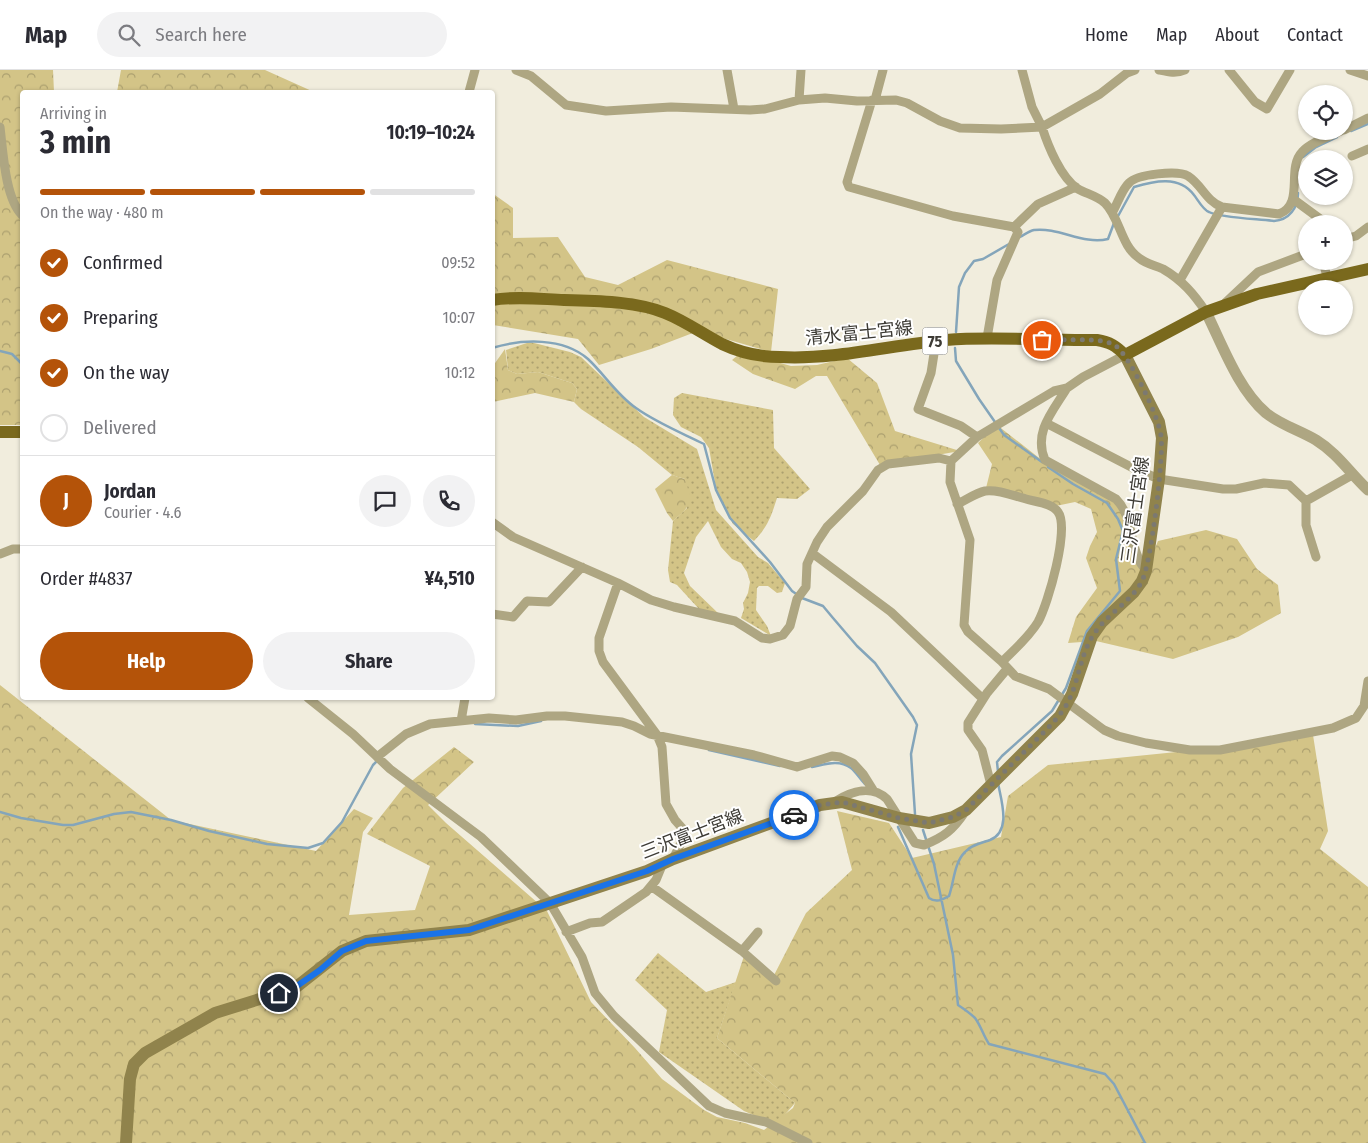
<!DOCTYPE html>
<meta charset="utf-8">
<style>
body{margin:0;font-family:"Fira Sans Condensed","Noto Sans JP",sans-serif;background:#f2f2f3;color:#2b2b33;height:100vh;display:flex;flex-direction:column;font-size:19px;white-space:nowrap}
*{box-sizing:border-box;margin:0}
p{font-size:16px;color:#7c7c81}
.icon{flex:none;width:28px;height:28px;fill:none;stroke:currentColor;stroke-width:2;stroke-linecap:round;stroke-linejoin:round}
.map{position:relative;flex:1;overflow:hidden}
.side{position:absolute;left:20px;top:20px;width:475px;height:610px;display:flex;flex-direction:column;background:#fff;border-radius:5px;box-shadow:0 1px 4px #0004}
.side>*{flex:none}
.fabs{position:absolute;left:1298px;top:15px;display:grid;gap:10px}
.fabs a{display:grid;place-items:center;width:55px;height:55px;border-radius:50%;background:#fff;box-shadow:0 1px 4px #0004;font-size:25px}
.pin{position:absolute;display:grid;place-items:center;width:42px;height:42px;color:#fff;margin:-21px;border:2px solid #fff;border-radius:50%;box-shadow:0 1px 5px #0007}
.courier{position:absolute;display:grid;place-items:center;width:50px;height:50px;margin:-25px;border:4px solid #1a73e8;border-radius:50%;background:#fff;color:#222;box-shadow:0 1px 6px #0007}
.head em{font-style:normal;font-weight:700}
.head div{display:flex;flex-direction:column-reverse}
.head{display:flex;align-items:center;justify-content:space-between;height:85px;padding:0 20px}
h1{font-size:32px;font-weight:700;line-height:38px}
.bar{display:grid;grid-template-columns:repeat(4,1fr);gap:8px 5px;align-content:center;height:60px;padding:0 20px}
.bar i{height:6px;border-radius:4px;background:#e1e1e2}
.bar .current{background:#b45309}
.bar p{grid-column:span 4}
.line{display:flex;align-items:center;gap:12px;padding:0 20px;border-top:1px solid #e1e1e2}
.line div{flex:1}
.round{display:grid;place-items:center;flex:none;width:52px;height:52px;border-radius:26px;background:#f2f2f3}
ol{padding:0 20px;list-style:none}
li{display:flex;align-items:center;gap:15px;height:55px}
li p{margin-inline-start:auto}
li .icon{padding:5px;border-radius:50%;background:#b45309;color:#fff;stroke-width:4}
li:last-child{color:#7c7c81}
li i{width:28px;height:28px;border:2px solid #e1e1e2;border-radius:50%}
.action{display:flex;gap:10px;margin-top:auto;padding:10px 20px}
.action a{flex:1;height:58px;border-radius:30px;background:#b45309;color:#fff;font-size:20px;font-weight:700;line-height:58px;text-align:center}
.action a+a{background:#f2f2f3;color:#2b2b33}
header{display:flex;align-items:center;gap:30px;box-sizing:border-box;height:70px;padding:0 25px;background:#fff;border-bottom:1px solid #e1e1e2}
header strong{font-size:24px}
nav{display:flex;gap:28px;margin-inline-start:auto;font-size:18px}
.search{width:350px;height:45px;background:#f2f2f3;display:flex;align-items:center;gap:12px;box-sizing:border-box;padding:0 18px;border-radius:28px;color:#7c7c81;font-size:19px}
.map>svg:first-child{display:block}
.grass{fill:url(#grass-dots)}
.forest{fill:url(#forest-crowns)}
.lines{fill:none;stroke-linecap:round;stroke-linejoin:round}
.stream{stroke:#84a5ba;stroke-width:2.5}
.minor{stroke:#aea682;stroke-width:9}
.tertiary{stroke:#aea682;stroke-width:11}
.secondary{stroke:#90834c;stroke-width:12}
.primary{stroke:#7a691d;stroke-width:12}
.done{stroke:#7c7970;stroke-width:5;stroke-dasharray:0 9}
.route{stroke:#1a73e8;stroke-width:6}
.labels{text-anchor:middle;stroke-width:4;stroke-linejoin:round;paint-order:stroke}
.shield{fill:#fff;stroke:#777672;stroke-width:1}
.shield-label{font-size:16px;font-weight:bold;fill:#3d3b35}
.street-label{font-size:18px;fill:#3d3b35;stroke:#fff}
</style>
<header>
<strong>Map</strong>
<div class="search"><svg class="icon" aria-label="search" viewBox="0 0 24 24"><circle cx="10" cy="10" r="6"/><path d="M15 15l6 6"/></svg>Search here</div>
<nav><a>Home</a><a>Map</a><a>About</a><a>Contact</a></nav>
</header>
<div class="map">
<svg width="1368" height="1073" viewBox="0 0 1368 1073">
<defs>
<pattern id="grass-dots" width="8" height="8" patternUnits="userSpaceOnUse" patternTransform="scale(1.25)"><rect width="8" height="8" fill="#d3c487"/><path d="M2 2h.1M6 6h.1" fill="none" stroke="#aca06f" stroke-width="1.8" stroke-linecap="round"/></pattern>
<pattern id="forest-crowns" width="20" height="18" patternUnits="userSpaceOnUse" patternTransform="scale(1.25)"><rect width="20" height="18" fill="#d3c487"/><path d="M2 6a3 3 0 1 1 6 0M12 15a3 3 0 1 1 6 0" fill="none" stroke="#aca06f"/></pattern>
</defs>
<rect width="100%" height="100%" fill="#f1eddd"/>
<path class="grass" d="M530,272L570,282L581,287L644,347L697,379L716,440L758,487L768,493L785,513L782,522L777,523L768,516H759L757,518L756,540L767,556L771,566L741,548L744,539L743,533L748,523L750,512L747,502L741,493L732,489L721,477L708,451L696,467L684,503L690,516L719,544L699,539L677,515L670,512L668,500L673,451L687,438L685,409L672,405L638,377L581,339L574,332L577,319L572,313L538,302L517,304L508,300L506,280Z
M682,323L773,340L774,378L810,419L797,429L777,428C771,447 768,456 754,471L733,454L717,424L709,378L701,367L681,357L673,345L674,328Z
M658,883L706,922L736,912L717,968L795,1033L776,1055L744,1041L659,982L667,940L635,910Z"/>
<path class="forest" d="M0,0H53L54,22H22V355H0Z
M121,0H265L314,22H117Z
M492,123L513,138V168L558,167L585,207L618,215L667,190L778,219L771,282L698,261L651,279L599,295L578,269L493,255Z
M505,279L508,300L517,304L538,302L572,313L577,319L574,332L535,323L493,332V296Z
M738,285L766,289L791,296L817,295L847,288L877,313L895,361L960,381L880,395L827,306H816L795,319L753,304L732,290Z
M997,355L1043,391L1116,429L1140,491L1147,497L1158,471L1206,460L1237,469L1257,499L1278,515L1281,543L1238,567L1173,589L1096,571L1068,573L1076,547L1097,518L1086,488L1090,476L1097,462L1091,439L1075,432L1051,437L986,418L992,394L978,373Z
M672,405L685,409C693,434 692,434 673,451L667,443L655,419Z
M0,615L171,750L316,781L354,739L373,748L363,762L349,845L415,840L430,796L367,764L403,718L454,677L474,692L428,735L446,753L547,841L591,932L635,978L662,1009L704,1040L717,1047L745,1053L764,1060L793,1038L795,1033L717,968L744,886L771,911L806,843L852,800L837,741L889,753L912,788L1001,767L1008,726L1048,695L1196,680L1313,665L1328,761L1320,779L1368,817V1073H0Z"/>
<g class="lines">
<path class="stream" d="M1351,61L1368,54
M1303,87L1316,77L1337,67
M1117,148L1134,117C1154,111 1179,105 1194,125C1198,130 1203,140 1209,142C1220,148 1260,149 1274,151C1289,150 1298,138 1298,123
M1020,167C1024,165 1029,161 1034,160C1059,157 1083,175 1108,169L1114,153
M956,262L959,217L965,203L974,191L983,189L1009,174
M492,278C522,269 563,267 588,289C605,305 617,325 636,338C657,353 682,363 704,374L716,420L730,448L770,492L792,521L802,528L823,536L833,548L857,576L875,593L913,647L917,655L911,684L915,744
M955,278L956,291L979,329L1004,365L1042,392
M0,281L12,284L22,294
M475,654L518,656L541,651
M709,680L780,696
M812,697C826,694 839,689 851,698C856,702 860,709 865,714
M998,702L997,692L1002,686L1052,641L1066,618L1087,561L1120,521L1116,489L1123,461L1118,449L1107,433L1073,414L1048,397
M0,742L21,748L63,755H73L114,744L131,742L171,750L209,761L267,774L308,778L323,773L342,752L373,695L378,690
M898,757L929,828C936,833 942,830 949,826C954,812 954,793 965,782C971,775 981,773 990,770C1012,761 1001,730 998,713
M923,760L934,794L953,885L958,935C964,939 970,943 975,948C981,956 983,965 989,974L1105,1004L1114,1014L1145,1073"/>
<path class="minor" d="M516,0L531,6L566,35L606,41L671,37L750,40L765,39L799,30L825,28L857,31L896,30L907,33L940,51L960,58L1001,59L1042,57C1048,76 1061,108 1078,119C1087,124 1097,126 1105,133C1120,148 1121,176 1139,188C1146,194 1155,195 1163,199C1182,210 1194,224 1206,242
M727,0L734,39
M1022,0L1032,37L1042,57L1100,24L1127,3L1135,0
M1159,0C1168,2 1176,4 1185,0
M1229,0L1255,32L1267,39L1290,0
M1350,0L1368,6
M469,22L475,0
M799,30L801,0
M872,30L847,112L849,117L953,146L1014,157
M875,30L883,0
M0,57C3,81 5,128 22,145
M1344,60L1368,48
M1352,86L1368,79
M1293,129L1327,154
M1112,143C1117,135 1122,119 1129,113C1137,104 1178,100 1188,106C1202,115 1206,131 1222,137L1279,144C1305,134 1286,99 1302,82C1311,72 1328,67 1341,61
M1344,169L1356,166L1368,157
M1323,191L1327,207
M1180,210L1222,137
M1225,233L1258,202L1306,184
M987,268L997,210L1018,162L1014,157L1038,134L1076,117
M936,271L931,303L918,339L961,356L977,367
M1125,285L1083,307L1067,318L1054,321L977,367L951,391L950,412L970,470L964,555L968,562L1002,592L1015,606L1049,619L1104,660L1118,666L1146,673L1190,680H1220L1333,658L1356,648L1364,636L1368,611
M1067,318C1053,341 1033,362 1045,390L1116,429C1132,445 1129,467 1138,487C1139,492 1143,496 1146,501
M1046,353L1135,399L1159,409L1223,419H1236L1264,413L1289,415L1306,431L1352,405
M1306,431V455L1316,487
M957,434C966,430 976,423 985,421C998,419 1014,426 1026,429C1036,432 1052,433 1058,442C1070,458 1048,534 1038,552C1029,567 1014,580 1002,592
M492,452L513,467L618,513L651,530L674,537L735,551L762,568L770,569L783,565L790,556L797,529L806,517L807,494L817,472L827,457L863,421L878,400L888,394L939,388L951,391
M812,483L891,542L983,629
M0,484L13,479H22
M618,513L599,568V581L603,592L657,665L662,677L666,734L675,750L683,759V769L673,789
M492,544L513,547L527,531L549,532L582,497
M308,628L353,664L390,699L481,767L550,833L582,887L595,923L614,946L709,1036L725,1043L766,1052L808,1073
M461,651L465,628
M377,687L406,664L430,654L489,648L516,650L547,646H565L622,652L634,656L650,664L754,685L797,697L832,686L840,687L853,693L863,704L873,720
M991,715L982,680L968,660V653L987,623L1007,599
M836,731C852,721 872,715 887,729L915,773L924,775C944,767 953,760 965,742
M651,816L742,881L776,911
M566,862L590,853L602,852L646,822L656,810L663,793
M742,881L758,862"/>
<path class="tertiary" d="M1206,242C1222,274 1238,319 1266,343C1281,355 1299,360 1316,370C1337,383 1350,403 1368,420"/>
<path class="secondary" d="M126,1073L130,1009L134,994L145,983L215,943L295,918L342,881L366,871L469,860L647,801L673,789L820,735L842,732L899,748L929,753L953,747L966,740L1060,646L1072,624L1092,566L1102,552L1134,522L1142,511L1146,501L1159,409L1162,368L1159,352L1125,285"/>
<path class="primary" d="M492,230C516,226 540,229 564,230C596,231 636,231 665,243C685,251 703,264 722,274C739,282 761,287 780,287C836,290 890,275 946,270C996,266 1047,271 1097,270C1110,272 1116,276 1125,285L1206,242L1257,224L1368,199
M0,362H22"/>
</g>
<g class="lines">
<path class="done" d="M794,745L820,735L842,732L899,748L929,753L953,747L966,740C988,718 1010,696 1032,674C1045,661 1058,649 1067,634C1079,612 1080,584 1094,564C1107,544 1132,531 1142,511C1151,494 1164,386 1161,366C1159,347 1130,287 1116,276C1103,266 1059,271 1042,270"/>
<path class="route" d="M279,923L294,918L320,900L342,881L366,871L469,860L647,801L673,789L794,745"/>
</g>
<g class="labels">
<rect class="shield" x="922.5" y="257.5" width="25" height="27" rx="4"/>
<g class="shield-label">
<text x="935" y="277">75</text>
</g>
<g class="street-label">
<text transform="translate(859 263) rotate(-6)" y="6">清水富士宮線</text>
<text transform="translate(1135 440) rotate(-82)" y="6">三沢富士宮線</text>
<text transform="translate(692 764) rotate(-21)" y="6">三沢富士宮線</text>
</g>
</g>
</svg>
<div class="fabs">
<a><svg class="icon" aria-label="locate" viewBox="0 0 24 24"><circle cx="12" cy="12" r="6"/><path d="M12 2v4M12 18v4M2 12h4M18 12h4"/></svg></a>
<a><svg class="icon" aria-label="layers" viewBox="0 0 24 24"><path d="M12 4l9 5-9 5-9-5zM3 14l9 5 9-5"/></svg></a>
<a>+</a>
<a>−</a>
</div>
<div class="pin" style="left:1042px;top:270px;background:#ea580c"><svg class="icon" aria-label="bag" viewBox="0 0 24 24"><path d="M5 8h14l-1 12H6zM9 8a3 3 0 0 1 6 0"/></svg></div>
<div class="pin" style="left:279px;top:923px;background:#1f2937"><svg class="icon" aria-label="home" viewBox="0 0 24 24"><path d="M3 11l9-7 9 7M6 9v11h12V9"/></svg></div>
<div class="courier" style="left:794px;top:745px"><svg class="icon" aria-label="car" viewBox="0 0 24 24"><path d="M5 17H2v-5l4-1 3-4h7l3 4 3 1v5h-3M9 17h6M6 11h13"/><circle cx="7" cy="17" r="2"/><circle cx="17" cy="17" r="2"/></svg></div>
<section class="side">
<div class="head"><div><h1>3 min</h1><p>Arriving in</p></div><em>10:19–10:24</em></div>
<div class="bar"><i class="current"></i><i class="current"></i><i class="current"></i><i></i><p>On the way · 480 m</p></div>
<ol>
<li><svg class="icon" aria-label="check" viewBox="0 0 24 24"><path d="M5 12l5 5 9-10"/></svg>Confirmed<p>09:52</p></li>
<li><svg class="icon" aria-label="check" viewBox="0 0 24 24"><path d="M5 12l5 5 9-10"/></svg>Preparing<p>10:07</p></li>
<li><svg class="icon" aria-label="check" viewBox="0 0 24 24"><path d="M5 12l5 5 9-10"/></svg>On the way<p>10:12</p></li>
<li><i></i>Delivered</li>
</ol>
<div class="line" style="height:90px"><b class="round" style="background:#b45309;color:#fff">J</b><div><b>Jordan</b><p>Courier · 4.6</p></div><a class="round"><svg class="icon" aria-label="chat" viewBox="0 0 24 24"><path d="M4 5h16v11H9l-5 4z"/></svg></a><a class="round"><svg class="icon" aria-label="phone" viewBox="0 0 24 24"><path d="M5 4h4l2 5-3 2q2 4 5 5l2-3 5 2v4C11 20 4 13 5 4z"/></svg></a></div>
<div class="line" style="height:65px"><div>Order #4837</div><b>¥4,510</b></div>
<div class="action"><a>Help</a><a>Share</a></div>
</section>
</div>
